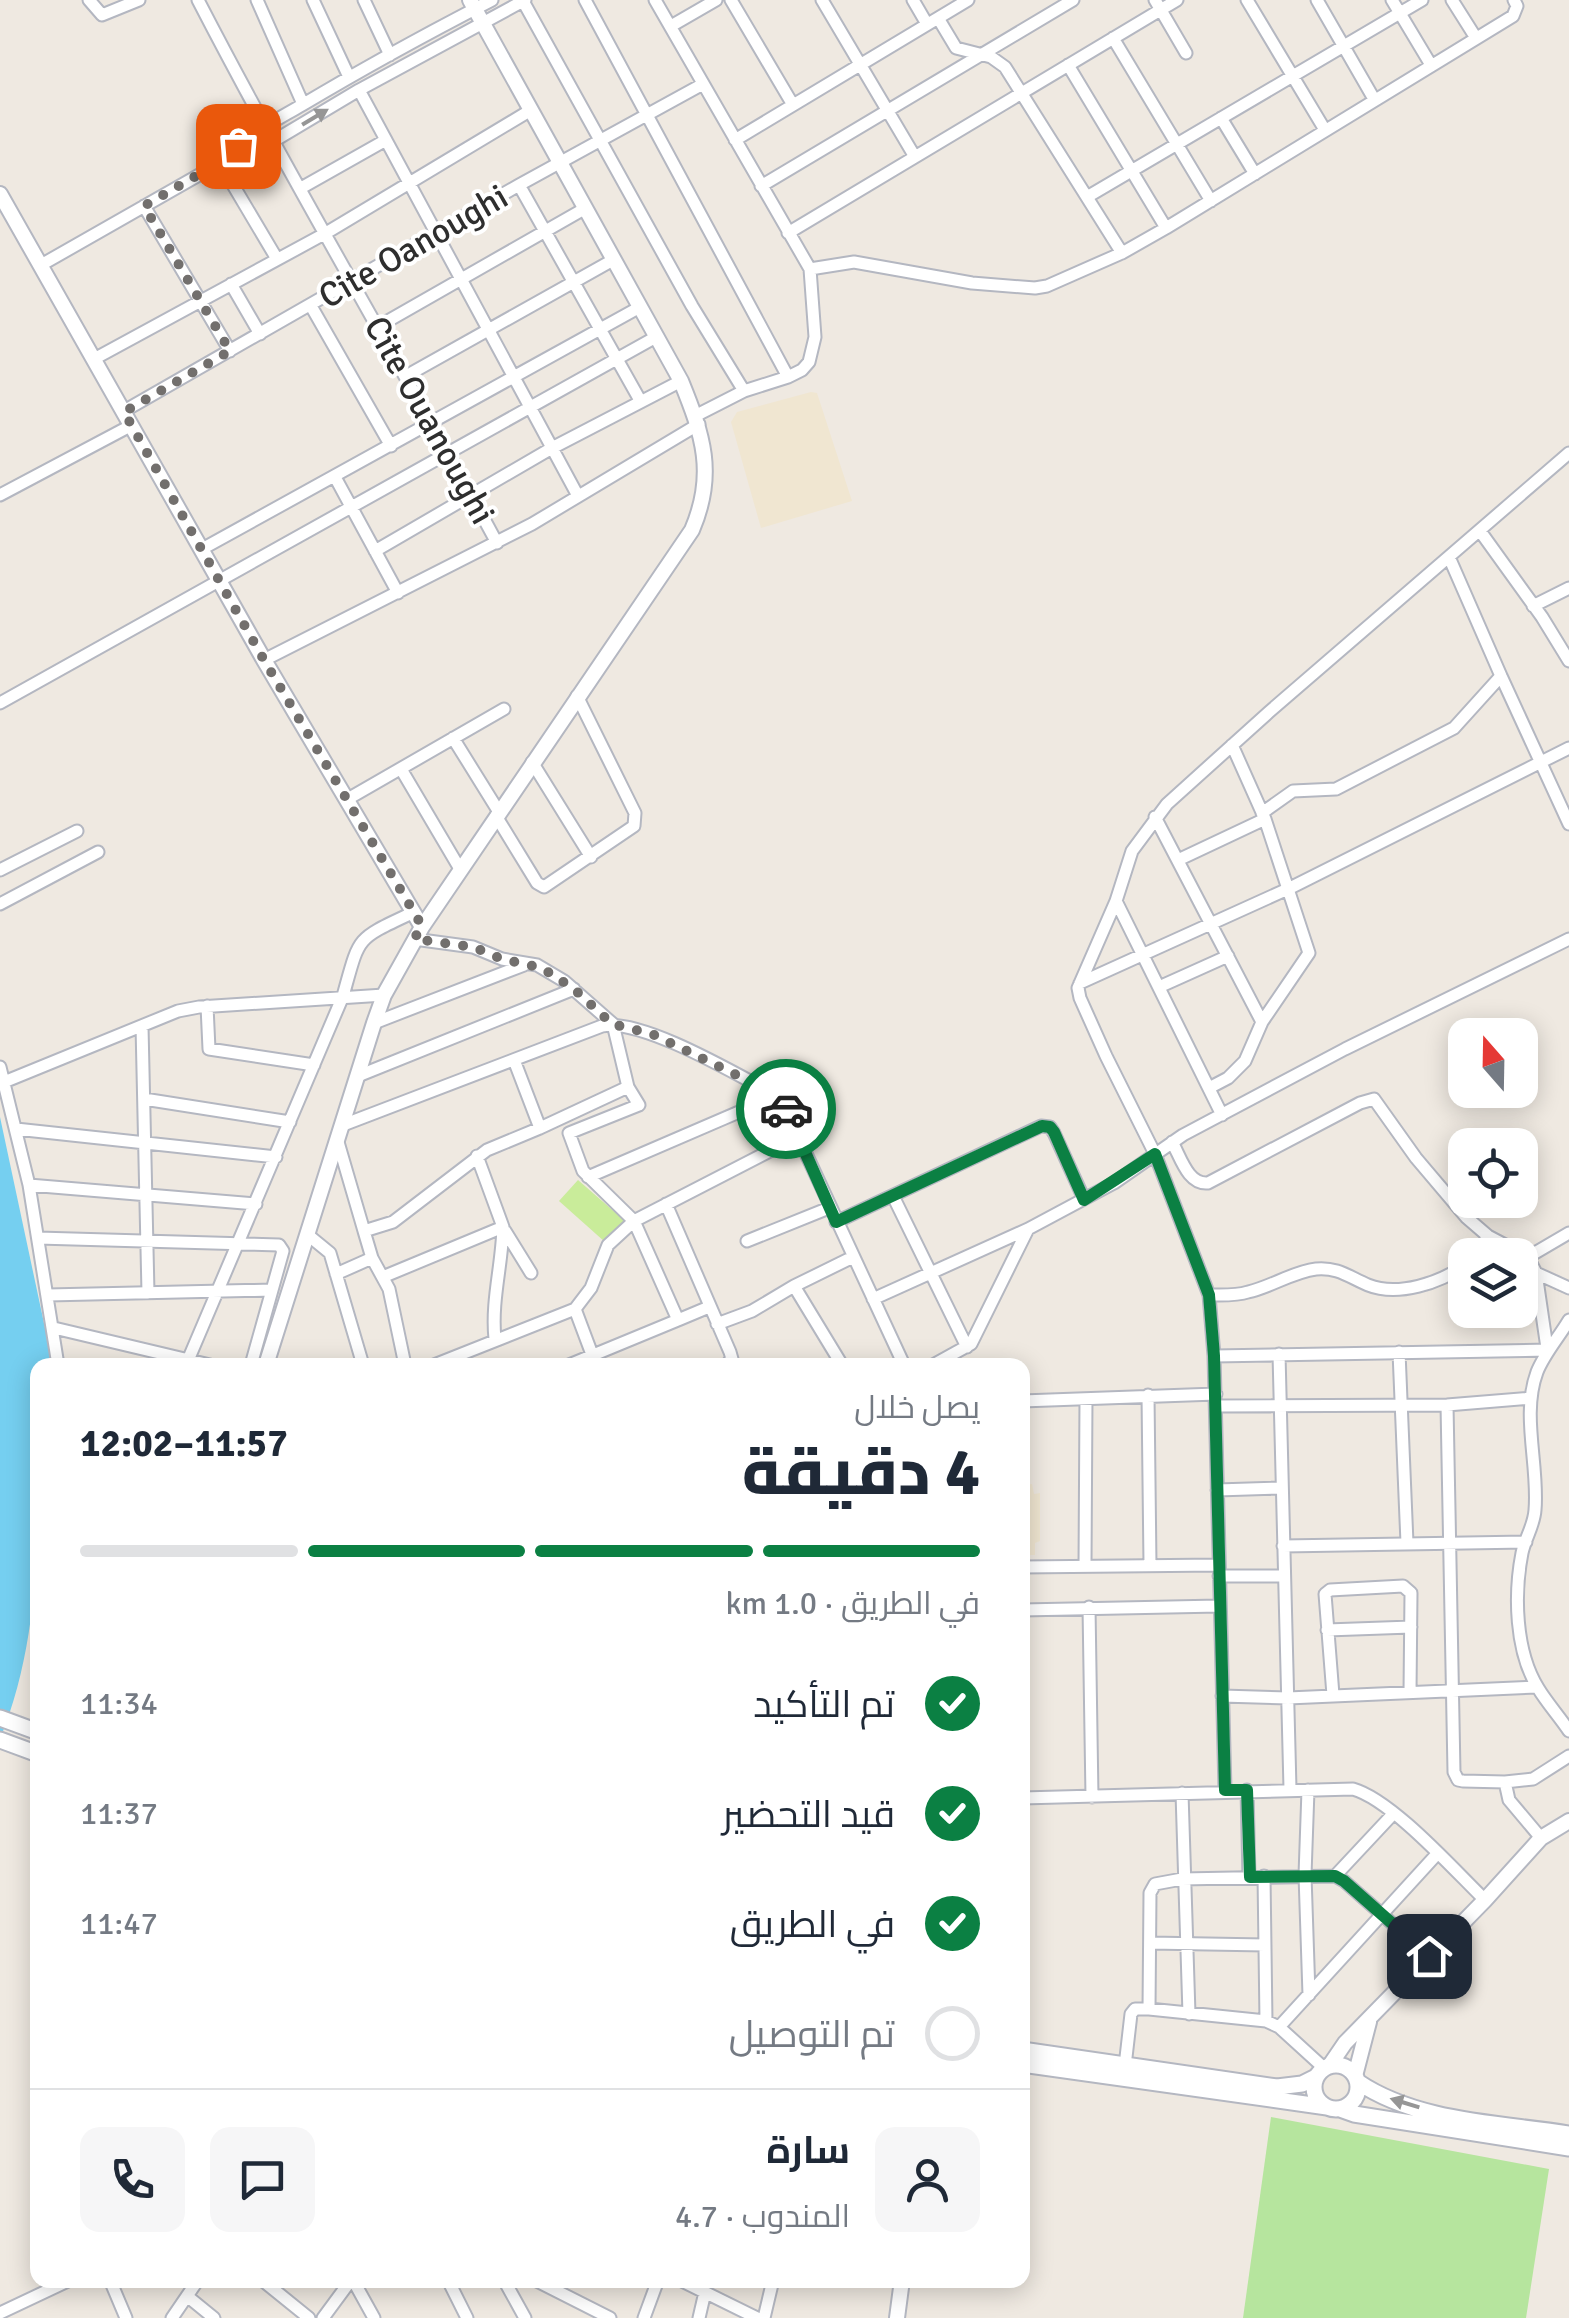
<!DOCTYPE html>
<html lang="ar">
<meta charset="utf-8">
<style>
body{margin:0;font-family:Signika,Cairo,sans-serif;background:#f6f6f7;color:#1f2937;direction:rtl;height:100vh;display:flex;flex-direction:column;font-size:38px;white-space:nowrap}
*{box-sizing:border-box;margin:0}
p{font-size:32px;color:#747a83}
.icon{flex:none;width:55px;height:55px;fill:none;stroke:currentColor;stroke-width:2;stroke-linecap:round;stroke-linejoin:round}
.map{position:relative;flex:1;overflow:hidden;direction:ltr}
.details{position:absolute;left:30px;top:1358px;width:1000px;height:930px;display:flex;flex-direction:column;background:#fff;border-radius:20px;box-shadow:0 5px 25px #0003;direction:rtl}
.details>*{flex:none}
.needle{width:65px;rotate:340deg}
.controls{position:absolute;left:1448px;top:1018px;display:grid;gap:20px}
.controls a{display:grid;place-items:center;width:90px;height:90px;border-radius:20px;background:#fff;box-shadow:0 5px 25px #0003;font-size:50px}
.pin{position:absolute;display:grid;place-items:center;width:85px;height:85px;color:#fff;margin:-42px;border-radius:20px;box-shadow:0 5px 15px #0006}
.courier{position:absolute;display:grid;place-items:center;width:100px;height:100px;margin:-50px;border:8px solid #0b8043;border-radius:50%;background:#fff;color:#222;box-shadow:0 2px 12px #0007}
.overview em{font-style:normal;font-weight:800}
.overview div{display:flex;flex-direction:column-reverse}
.overview{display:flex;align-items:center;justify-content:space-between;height:170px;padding:0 50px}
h1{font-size:65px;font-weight:800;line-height:75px}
.bar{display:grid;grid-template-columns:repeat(4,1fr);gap:15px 10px;align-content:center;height:120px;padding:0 50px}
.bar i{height:12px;border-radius:8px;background:#e0e1e3}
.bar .active{background:#0b8043}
.bar p{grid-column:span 4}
.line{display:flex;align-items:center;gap:25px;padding:0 50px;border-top:2px solid #e0e1e3}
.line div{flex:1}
.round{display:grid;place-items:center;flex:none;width:105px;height:105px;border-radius:20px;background:#f6f6f7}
ol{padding:0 50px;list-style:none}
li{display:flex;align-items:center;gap:30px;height:110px}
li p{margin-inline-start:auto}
li .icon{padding:10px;border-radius:50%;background:#0b8043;color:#fff;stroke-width:4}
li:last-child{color:#747a83}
li i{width:55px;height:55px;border:5px solid #e0e1e3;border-radius:50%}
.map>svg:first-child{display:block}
.education{fill:#f0e6d1}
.green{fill:#b6e59e}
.pitch{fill:#c9ec9a}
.water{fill:#75cff0}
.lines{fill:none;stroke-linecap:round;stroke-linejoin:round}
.minor-casing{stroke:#b4b7c1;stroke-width:15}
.tertiary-casing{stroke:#b4b7c1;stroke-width:18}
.secondary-casing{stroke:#b4b7c1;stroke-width:19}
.minor{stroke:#fff;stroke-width:11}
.tertiary{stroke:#fff;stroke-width:14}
.secondary{stroke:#fff;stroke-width:15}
.oneway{fill:#969696}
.done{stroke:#726f6d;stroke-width:10;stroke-dasharray:0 18}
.route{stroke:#0b8043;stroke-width:12}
.labels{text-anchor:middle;stroke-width:8;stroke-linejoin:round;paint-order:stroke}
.street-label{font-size:35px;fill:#2e2e2e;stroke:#fff}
</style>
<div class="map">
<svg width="1569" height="2318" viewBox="0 0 1569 2318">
<rect width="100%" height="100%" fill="#efe9e1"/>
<path class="education" d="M811,392L817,393L852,501L761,528L731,422L737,412Z
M1032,1484L1034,1494L1040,1493V1541L1035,1543V1555H1023V1485Z"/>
<path class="green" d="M1271,2117L1549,2169L1526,2318H1243Z"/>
<path class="pitch" d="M578,1180L625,1221L605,1242L559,1201Z"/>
<path class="water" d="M0,1117L51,1356L50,1365H38C37,1489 48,1622 0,1739Z"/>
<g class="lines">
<defs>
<path id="minor" d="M89,0L102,15L139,0
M198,0C293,184 399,361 497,543
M257,0L303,104
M313,0L349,77
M364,0L390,55
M585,0L788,377
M655,0L810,269L815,337L809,362L802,370L788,377L744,391L695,416
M731,0L793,105
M822,0L915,157
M913,0L927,24
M1155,0L1186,53
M1247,0L1325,130
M1317,0L1374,99
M1392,0L1431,65
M1452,0L1476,38
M523,1L692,306L744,391
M938,18L956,48L991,57L1005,67L1122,253
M671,26L716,0
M1113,38L1211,201
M1068,65L1166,228
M359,90L578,496
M1221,118L1255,174
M735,140L968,0
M227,159C247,134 275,121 302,105C364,68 428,33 492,0
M220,163L277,259
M519,185L641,402
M761,186L1073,0
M301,188L386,140
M1087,197L1422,0
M144,206L230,351
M788,233L1177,0
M41,265L227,159L272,142L359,90L525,0
M810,269L854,262L972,283L1035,288L1047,286L1122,253L1166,228L1513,16L1517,6L1514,0
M231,284L260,334
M311,306L391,446
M379,326L584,209
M94,359L326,233L531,110
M406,376L613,260
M124,411L519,185L703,84
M335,477L398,593
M0,495L132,425
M1480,531L1542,617L1569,661
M202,549L640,307
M375,551L552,448L681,381
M1533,606L1569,588
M264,660L532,524L699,424
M1501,676L1569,824
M0,703L656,337
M453,738L499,812
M532,762L591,857
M401,769L460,869
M346,800L504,709
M1262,813L1293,791L1336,789L1454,728L1501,676L1449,557
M496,816L537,883L544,887L634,826L635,813L577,696
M1155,817L1262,1022
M1178,860L1265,819
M0,870L77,831
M1116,901L1222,1115
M0,904L98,852
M414,939L473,947L502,959L537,965L564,981L613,1024L628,1087
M1080,983L1290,888L1569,748
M1159,987L1228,956
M207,1006L209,1049L314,1065
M374,1023L524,965
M142,1026L148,1293
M514,1060L540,1128L628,1087L639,1105L569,1133L583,1171L634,1221L678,1320L569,1365
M0,1067L29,1185L58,1365
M358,1076L574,989
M4,1082L178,1011L199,1007L384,995
M1209,1088L1228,1078L1245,1061L1262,1022L1309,953L1265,819L1232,745
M144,1099L290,1122
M343,1125L602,1026C641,1018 734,1073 772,1093L783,1104L904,1365
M16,1129L276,1157
M338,1142L364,1231L393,1222L487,1150L540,1128
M1172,1142C1181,1158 1188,1185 1208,1183L1360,1103L1374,1099L1416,1158L1466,1217L1488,1236L1528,1257L1536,1273L1547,1348
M588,1177L776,1096
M29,1185L256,1204
M893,1196L967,1347
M666,1204L730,1352L732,1359L726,1365
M836,1222L1041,1126L1050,1127L1054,1133L1084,1199
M364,1231L372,1258L389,1289L405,1365
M505,1231L531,1273
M308,1235L330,1253L363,1365
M38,1238L279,1245L283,1251L251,1365
M747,1241L829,1208
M1475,1255L1488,1236
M1528,1257L1569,1233
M1536,1273L1569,1288
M336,1274L372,1258
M385,1276L503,1227L477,1156
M794,1286L853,1257
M48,1295L272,1290
M1209,1295C1222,1295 1236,1296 1248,1292C1271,1287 1292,1272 1316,1269C1338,1267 1349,1277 1368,1285C1398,1297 1440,1283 1465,1265
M873,1299L1028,1229
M575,1309L596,1365
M678,1320L709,1307
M1569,1320C1559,1337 1544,1354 1537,1372C1521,1415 1539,1465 1535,1510C1534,1526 1525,1538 1522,1553C1514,1594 1515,1651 1538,1688C1547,1703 1559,1716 1569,1731
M717,1324L752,1311L794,1286L842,1365
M54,1328L210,1365
M495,1339C491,1301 502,1266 503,1227
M1399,1352L1407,1543
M1279,1354L1290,1789
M1214,1356L1549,1350
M186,1365L343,996C360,935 355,940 412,913
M434,1365L575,1309L591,1288L608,1245L634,1221L799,1136
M933,1365L971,1344L1028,1229L1114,1183L1183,1135L1345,1049L1569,939
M1148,1395L1150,1565
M1022,1401L1216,1394
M1447,1405L1454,1772L1458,1780L1463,1781L1505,1782
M1216,1406L1447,1405L1531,1398
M1217,1490L1281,1488
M1283,1546L1526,1542
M1085,1566L1086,1399
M1022,1567L1219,1565
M1219,1576H1284
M1089,1607L1092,1797
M1022,1610L1219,1606
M1327,1630L1411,1627
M1333,1695L1325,1594L1330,1590L1403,1586L1411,1593L1410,1692
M1222,1696L1288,1698L1537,1687
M1225,1790L1214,1356L1209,1295L1155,1154L1106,1056L1080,998L1078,988L1116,901L1132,851L1167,804L1269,712L1569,453
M1247,1790L1249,1877
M1308,1790L1305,1875L1309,1995
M1182,1793L1189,2014
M1022,1798L1353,1789C1392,1800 1454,1870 1485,1900
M1541,1838L1509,1800L1505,1782L1533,1779L1569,1756
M1264,1876L1266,2021
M1335,1876L1393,1814
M1150,1943L1265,1945
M1279,2027L1437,1854
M1125,2066L1131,2014L1135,2009H1149
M1324,2068L1279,2027L1266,2021L1149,2009L1150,1893L1155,1884L1182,1879L1335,1876L1344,1881L1429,1956
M110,2280L126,2318
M262,2280L309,2318
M353,2280L374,2318
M448,2280L467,2318
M504,2280L525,2318
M535,2280L610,2318
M680,2280L757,2318
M187,2296L214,2318
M0,2313L70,2280
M172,2318L198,2280
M323,2318L351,2280
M644,2318L658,2280
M699,2318L705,2292
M764,2318L773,2280"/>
<path id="tertiary" d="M0,194L264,660L422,927
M266,1365L374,1023L384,995L422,927L692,530C716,474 703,435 681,381L470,0
M1330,2065L1345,2043L1485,1900L1541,1838L1569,1821
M1355,2076L1369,2022
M897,2318L902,2280"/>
<path id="secondary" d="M0,1718L38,1732
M0,1740L38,1754
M1022,2050L1277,2087L1302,2084L1316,2077
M1022,2064L1327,2107
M1314 2087a22 22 0 1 1 44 0a22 22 0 1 1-44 0Z
M1358,2082C1417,2122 1500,2123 1569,2134
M1340,2109L1354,2114L1569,2148"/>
</defs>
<use href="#minor" class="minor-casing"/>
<use href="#tertiary" class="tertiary-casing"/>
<use href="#secondary" class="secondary-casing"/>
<use href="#minor" class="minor"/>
<use href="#tertiary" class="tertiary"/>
<use href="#secondary" class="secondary"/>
</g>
<defs><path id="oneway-solid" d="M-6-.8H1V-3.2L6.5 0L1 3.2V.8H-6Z" transform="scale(2.5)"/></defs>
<g class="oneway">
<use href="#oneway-solid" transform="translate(315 117) rotate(-31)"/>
<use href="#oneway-solid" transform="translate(1405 2103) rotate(-163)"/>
</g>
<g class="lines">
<path class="done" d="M238,146L227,158L144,206L230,351L124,412L264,660L422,926L414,939L473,947L502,959L542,968L574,989L612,1024L652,1034L755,1084L778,1098L786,1109"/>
<path class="route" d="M786,1109L836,1222L1042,1126L1050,1127L1054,1132L1084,1200L1155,1154L1209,1295L1214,1356L1225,1790H1247L1250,1877L1335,1876L1344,1881L1429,1956"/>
</g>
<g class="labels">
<g class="street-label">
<text transform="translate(413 246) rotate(-30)" y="12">Cite Oanoughi</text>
<text transform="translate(430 420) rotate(61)" y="12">Cite Ouanoughi</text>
</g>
</g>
</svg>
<div class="controls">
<a><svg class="needle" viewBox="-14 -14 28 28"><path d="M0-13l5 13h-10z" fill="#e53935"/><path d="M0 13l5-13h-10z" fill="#747a83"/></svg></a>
<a><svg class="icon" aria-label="locate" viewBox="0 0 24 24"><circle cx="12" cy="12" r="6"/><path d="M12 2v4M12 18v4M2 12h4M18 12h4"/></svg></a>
<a><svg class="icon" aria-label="layers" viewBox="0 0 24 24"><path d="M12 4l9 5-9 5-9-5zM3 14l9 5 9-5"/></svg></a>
</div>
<div class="pin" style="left:238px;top:146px;background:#ea580c"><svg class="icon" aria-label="bag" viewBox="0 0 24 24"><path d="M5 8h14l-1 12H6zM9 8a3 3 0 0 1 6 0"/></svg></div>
<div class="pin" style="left:1429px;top:1956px;background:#1f2937"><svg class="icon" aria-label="home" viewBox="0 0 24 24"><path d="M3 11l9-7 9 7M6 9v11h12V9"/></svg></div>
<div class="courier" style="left:786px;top:1109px"><svg class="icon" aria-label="car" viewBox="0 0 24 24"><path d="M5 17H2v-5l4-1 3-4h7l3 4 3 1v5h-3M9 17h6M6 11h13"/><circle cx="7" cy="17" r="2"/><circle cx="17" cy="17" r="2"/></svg></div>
<section class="details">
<div class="overview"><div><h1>4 دقيقة</h1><p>يصل خلال</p></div><em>11:57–12:02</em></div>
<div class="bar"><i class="active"></i><i class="active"></i><i class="active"></i><i></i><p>في الطريق · 1.0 km</p></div>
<ol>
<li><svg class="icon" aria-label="check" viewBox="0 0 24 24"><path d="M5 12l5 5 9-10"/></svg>تم التأكيد<p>11:34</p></li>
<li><svg class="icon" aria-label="check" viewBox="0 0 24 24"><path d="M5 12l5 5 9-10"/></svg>قيد التحضير<p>11:37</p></li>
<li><svg class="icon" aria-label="check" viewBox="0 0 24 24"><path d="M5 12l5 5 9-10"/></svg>في الطريق<p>11:47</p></li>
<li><i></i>تم التوصيل</li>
</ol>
<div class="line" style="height:180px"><a class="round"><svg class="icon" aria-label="person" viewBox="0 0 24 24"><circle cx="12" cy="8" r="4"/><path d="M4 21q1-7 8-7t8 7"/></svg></a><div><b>سارة</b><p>المندوب · 4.7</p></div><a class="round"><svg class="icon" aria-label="chat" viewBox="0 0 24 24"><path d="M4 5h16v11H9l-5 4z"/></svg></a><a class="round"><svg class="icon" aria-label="phone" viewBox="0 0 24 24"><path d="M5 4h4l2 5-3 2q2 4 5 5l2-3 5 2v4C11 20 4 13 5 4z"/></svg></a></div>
</section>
</div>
